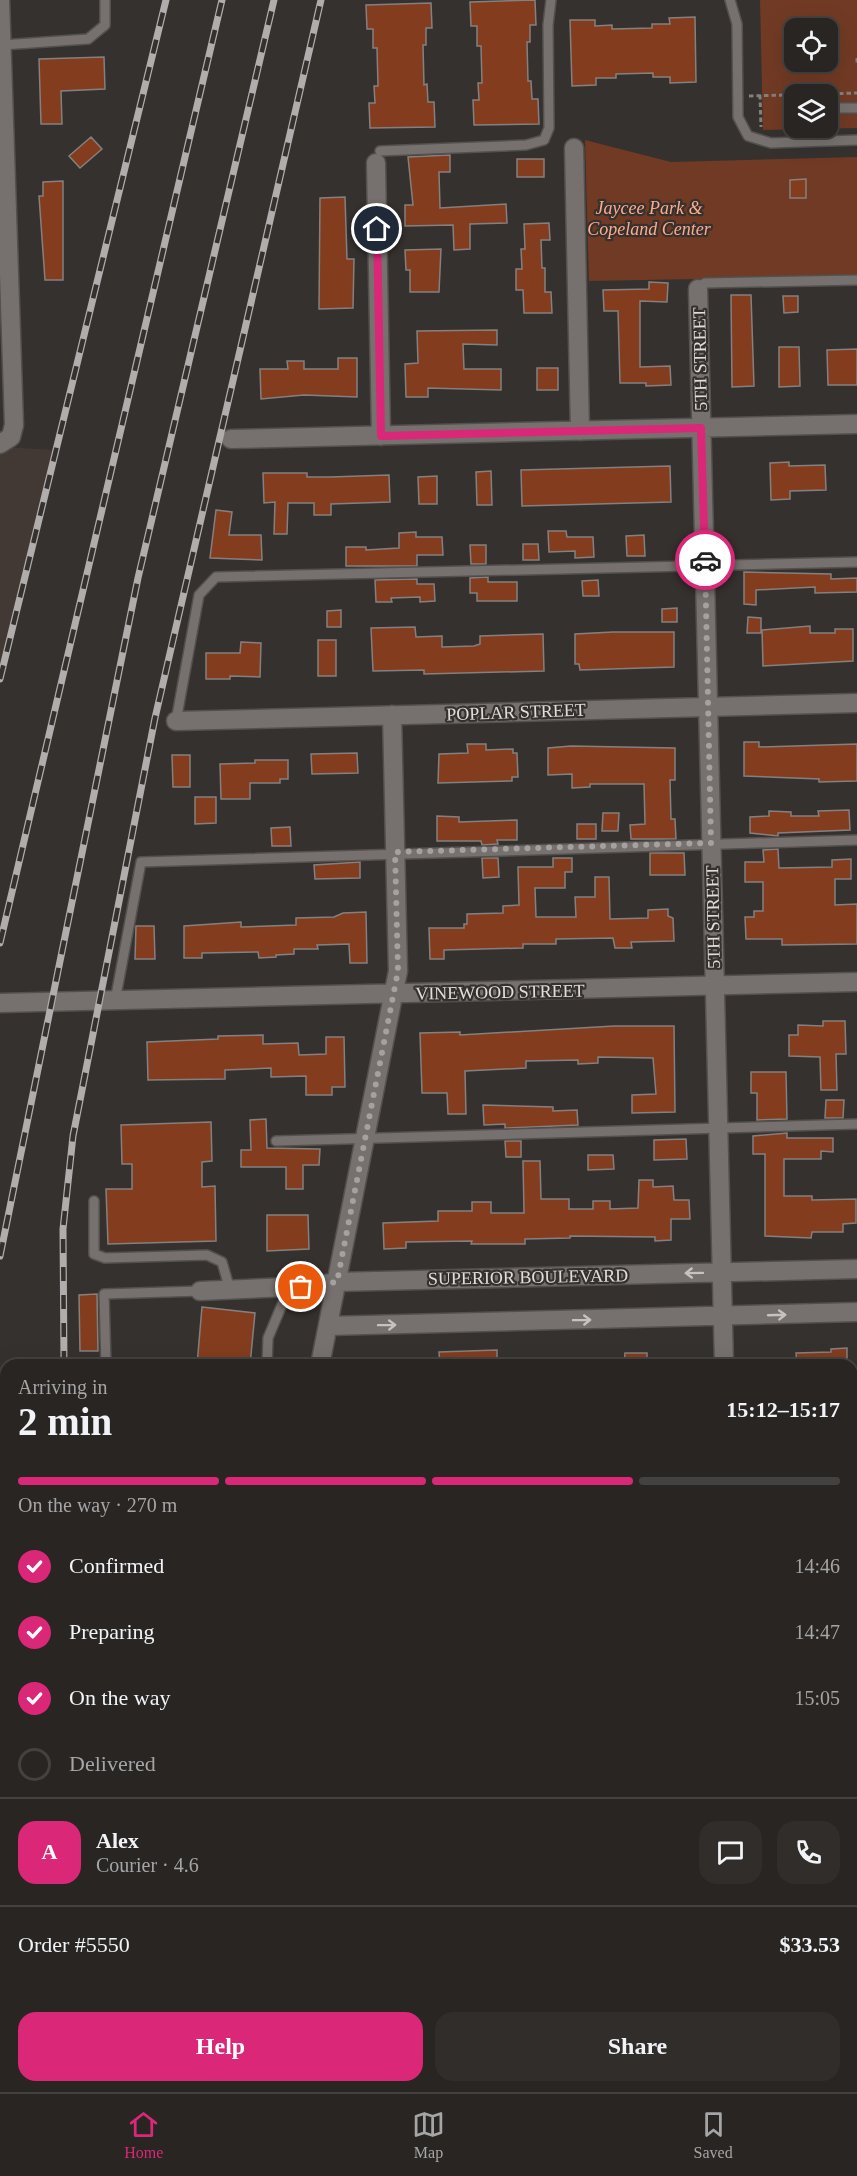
<!DOCTYPE html>
<meta charset="utf-8">
<style>
body{margin:0;font-family:Georgia,serif;background:#302d2b;color:#f1f3f6;height:100vh;display:flex;flex-direction:column;font-size:22px;white-space:nowrap}
*{box-sizing:border-box;margin:0}
p{font-size:20px;color:#a5a5a6}
.icon{flex:none;width:33px;height:33px;fill:none;stroke:currentColor;stroke-width:2;stroke-linecap:round;stroke-linejoin:round}
.map{position:relative;flex:1;overflow:hidden}
.side{position:absolute;left:0px;top:1359px;width:858px;height:734px;display:flex;flex-direction:column;background:#282523;border-radius:18px 18px 0 0;box-shadow:0 6px 24px #0002,0 0 0 2px #444241}
.side>*{flex:none}
.fabs{position:absolute;left:784px;top:18px;display:grid;gap:12px}
.fabs a{display:grid;place-items:center;width:54px;height:54px;border-radius:12px;background:#282523;box-shadow:0 6px 24px #0002,0 0 0 2px #444241;font-size:30px}
.pin{position:absolute;display:grid;place-items:center;width:51px;height:51px;color:#fff;margin:-26px;border:3px solid #fff;border-radius:50%;box-shadow:0 2px 6px #0007}
.courier{position:absolute;display:grid;place-items:center;width:60px;height:60px;margin:-30px;border:4px solid #db2777;border-radius:50%;background:#fff;color:#222;box-shadow:0 2px 8px #0007}
.summary em{font-style:normal;font-weight:800}
.summary div{display:flex;flex-direction:column-reverse}
.summary{display:flex;align-items:center;justify-content:space-between;height:102px;padding:0 18px}
h1{font-size:39px;font-weight:800;line-height:45px}
.bar{display:grid;grid-template-columns:repeat(4,1fr);gap:9px 6px;align-content:center;height:72px;padding:0 18px}
.bar i{height:8px;border-radius:4px;background:#444241}
.bar .selected{background:#db2777}
.bar p{grid-column:span 4}
.line{display:flex;align-items:center;gap:15px;padding:0 18px;border-top:2px solid #444241}
.line div{flex:1}
.round{display:grid;place-items:center;flex:none;width:63px;height:63px;border-radius:18px;background:#302d2b}
ol{padding:0 18px;list-style:none}
li{display:flex;align-items:center;gap:18px;height:66px}
li p{margin-inline-start:auto}
li .icon{padding:6px;border-radius:50%;background:#db2777;color:#fff;stroke-width:4}
li:last-child{color:#a5a5a6}
li i{width:33px;height:33px;border:3px solid #444241;border-radius:50%}
.button{display:flex;gap:12px;margin-top:auto;padding:12px 18px}
.button a{flex:1;height:69px;border-radius:18px;background:#db2777;color:#fff;font-size:24px;font-weight:800;line-height:69px;text-align:center}
.button a+a{background:#302d2b;color:#f1f3f6}
.dock{display:flex;justify-content:space-around;align-items:center;height:84px;border-top:2px solid #444241;background:#282523;font-size:16px;color:#a5a5a6}
.dock a{display:grid;justify-items:center;gap:3px}
.dock .selected{color:#db2777}
.map>svg:first-child{display:block}
.built{fill:#433934}
.green{fill:#713a24;fill-rule:evenodd}
.building{fill:#833c1e;stroke:#85807f;stroke-width:1.5}
.lines{fill:none;stroke-linecap:round;stroke-linejoin:round}
.service-casing{stroke:#53504e;stroke-width:12}
.minor-casing{stroke:#53504e;stroke-width:21}
.tertiary-casing{stroke:#53504e;stroke-width:21}
.path{stroke:#83807e;stroke-width:3;stroke-dasharray:4.5 3;stroke-linecap:butt}
.service{stroke:#76716f;stroke-width:9}
.minor{stroke:#76716f;stroke-width:18}
.tertiary{stroke:#76716f;stroke-width:18}
.rail-casing{stroke:#b0adac;stroke-width:7}
.rail{stroke:#35312f;stroke-width:4.5;stroke-dasharray:14;stroke-linecap:butt}
.oneway{stroke:#c6c2c1}
.done{stroke:#a4a19f;stroke-width:6;stroke-dasharray:0 10.8}
.route{stroke:#db2777;stroke-width:8}
.labels{text-anchor:middle;stroke-width:4.5;stroke-linejoin:round;paint-order:stroke}
.park-label{font-size:18px;font-style:italic;fill:#ffaa8a;stroke:#35312f}
.street-label{font-size:18px;fill:#e0dddc;stroke:#35312f}
</style>
<div class="map">
<svg width="857" height="2092" viewBox="0 0 857 2092">
<rect width="100%" height="100%" fill="#35312f"/>
<path class="built" d="M0,447L56,450L0,679Z"/>
<path class="green" d="M760,0H857V128L763,130ZM795,28H828V62H795ZM795,94H828V128H795Z
M585,140L671,162L857,157V276L589,281Z
M392,2087V2092H214V2087Z"/>
<path class="building" d="M535,0L536,25H530V42H527L528,81H531L532,99H538L539,124L474,125L473,100H479L478,83H482L481,46H477V26H471L470,2Z
M431,3L432,28H426V45H423L424,85L427,84L428,102H434L435,127L370,128L369,103H375L374,86H378L377,48H373V29H367L366,5Z
M695,17L696,82L670,83V77H653V73L616,74V78H596V85L572,86L570,20H595V26L612,25V29L652,28V24H670L669,18Z
M104,57L105,89L61,91L62,124H41L39,59Z
M91,137L102,149L80,168L69,156Z
M450,155V172H439L440,208L506,204L507,223L470,224V249L454,250L453,225L405,226V205H413L408,157Z
M517,159H544V177H517Z
M806,179V198H790V180Z
M63,181V280H45L39,196H43V182Z
M345,197L347,259H354L353,308L319,309L320,198Z
M549,223L550,240H541L542,268H545V292H551L552,313H524L523,290H516V269H522L521,249H525L524,224Z
M441,249L439,292H410V270H406L405,250Z
M649,282L668,283L667,302L640,301V367L670,366L671,385L646,386V383H620L618,311H604L603,290L649,289Z
M731,295H751L754,386L732,387Z
M783,296H798V312L784,313Z
M497,330V345L463,344L464,369H501V390L428,388V397H406L405,364L418,363L417,331Z
M779,347H799L800,386L779,387Z
M857,349V385H828L827,350Z
M338,358H357V397L304,395L261,399L260,369H288L287,361H304V369H338Z
M537,368H558V390H537Z
M789,462V466L825,465L826,490L790,491V499L771,500L770,463Z
M670,466L671,502L522,506L521,470Z
M491,471L492,505H477L476,472Z
M263,473H307V477H330L389,475L390,502L331,504V515H314V503H288L287,534H274L275,502L264,503Z
M437,476V504H419L418,477Z
M216,510L232,512L229,535H261L262,560L210,558Z
M548,531H566L567,537H593L594,557L575,558V551L549,552Z
M416,532V537H442L443,555H417V566H346V547H366V550L399,548V533Z
M644,535L645,556H627L626,536Z
M523,544H538L539,560H523Z
M470,545H486V564H471Z
M744,572L831,574V579L857,578V592L815,593V587L756,590V605L744,604Z
M488,577V582H517V601H477V593H470V578Z
M417,579V584H434L435,601L420,602V597L391,598L392,602H376L375,580Z
M598,580L599,596H583L582,581Z
M677,608V622H662V609Z
M341,610V627H327V611Z
M748,617L761,618V633H747Z
M810,626V633H835V629H853V661L763,666L762,630Z
M415,627L416,637L442,636V647L474,646L480,644V636L543,634L544,671L424,674V670L373,671L371,628Z
M613,632H674V667L580,670L579,664H575V634Z
M318,640H336V676H318Z
M241,642L261,643L260,677L230,676V679H206V653H240Z
M744,742H759V747L857,744V781L819,782V779L744,776Z
M467,744H486V750L513,749V753H517L518,777H512V781L438,783L439,754L468,753Z
M571,746L675,748V780H670L671,819H675L676,839H631L630,825L645,824L644,784H590V787L572,788V774L548,775V748Z
M357,753L358,773L312,774L311,754Z
M172,755H190V787H173Z
M255,760H288V779H280V783H250V799H221L220,764L255,763Z
M195,797H216V823L195,824Z
M849,810L850,830L778,833V836L750,833V817L769,816V811L791,812V816H819L818,811Z
M603,813H619L618,831H602Z
M437,816L459,817V822L517,820V840H497L498,844L482,845L481,841H437Z
M577,824H596V839H577Z
M290,827L291,846H272L271,828Z
M778,849L779,868L832,867V860L851,859V879H835V905L857,904V944L782,945V939H746L745,917H754V911H763V882H745V862H764L763,850Z
M650,853H684L685,875H650Z
M482,858H498L499,877L483,878Z
M553,858H572V872H565V888H535L536,917H576L575,897H595V877H609L610,919L648,918V910L668,909V916L673,918L674,941L631,942L632,948H615L613,938L556,939V944H523V948L444,950V959H430L429,928H464V924H467V914L503,913V906L519,905L518,867H553Z
M360,862V878L315,879L314,865Z
M366,912L367,963H350L349,944L317,945L318,949H294V954L276,955V957L259,958L258,952L202,953V958H184V926L241,922V927L296,925V918L334,917L343,913Z
M136,926H154L155,959H135Z
M823,1021H845L846,1054H836L837,1090H821L820,1057L789,1056V1035H798V1025L823,1026Z
M614,1026H674L675,1112L632,1113V1095L656,1094L653,1058L598,1057V1063L578,1064V1060L526,1061V1068L465,1071L466,1114H448L447,1093H422L420,1033L460,1032V1035Z
M263,1035V1044L298,1043L299,1055L326,1054V1037H344L345,1087H332V1095H306V1076L271,1077V1068L225,1070V1079L148,1080L147,1042L218,1039V1036Z
M751,1072H786L787,1119L757,1120V1093H751Z
M826,1100H844L843,1118H825Z
M483,1105L553,1107V1111L577,1110L578,1125L505,1128V1124L484,1125Z
M266,1119L267,1148L320,1149L319,1165H303V1189H286V1167H241V1150H251L250,1120Z
M211,1122L212,1161L202,1162V1187L215,1186L216,1241L108,1244L106,1189H132V1164H122L121,1125Z
M787,1133V1138H833V1152L821,1151V1159H784V1196H812V1200L856,1199V1223L843,1224V1232H812L811,1238L765,1236V1154H753V1136Z
M686,1139L687,1159L654,1160V1140Z
M505,1141H521V1157H506Z
M588,1155H613L614,1169L588,1170Z
M523,1161H540L541,1199H569V1209H593V1201H610V1209L638,1208L639,1180H653V1187L673,1186L674,1200H689L690,1219H671V1240L655,1241V1237L570,1236V1238L525,1239V1244H471L472,1241L406,1242V1248L384,1249L383,1223L438,1221V1211H472V1202H491V1213H524Z
M267,1215H308L309,1249L267,1251Z
M97,1294L98,1351H80L79,1295Z
M202,1307L255,1313L250,1365H197Z
M847,1348V1365H797L796,1353L831,1352V1349Z
M497,1350V1365H440L439,1352Z
M625,1353H647V1365H624Z"/>
<g class="lines">
<defs>
<path id="service" d="M730,0L737,24L738,117L748,136L771,143L857,140
M2,45L88,39L105,25V0
M828,108H857
M799,128L800,142
M380,151L526,145L544,140L549,128L548,25L551,0
M698,289L705,283L857,280
M176,721L199,595L216,577L857,562
M115,1001L141,862L857,840
M276,1141L857,1124
M94,1201V1254L105,1258L207,1255L222,1262L230,1290
M106,1365L104,1294L200,1291
M267,1365L268,1338L289,1288
M852,1455H857
M852,1747H857
M852,2033H857"/>
<path id="minor" d="M574,148L580,431
M376,163L381,436
M698,289L724,1365
M231,439L857,424
M0,444L11,437L14,425L0,0
M176,721L857,703
M0,1003L857,982
M200,1291L313,1286L337,1282L857,1269
M328,1326L857,1312
M320,1365L398,971L392,715
M852,1601L857,1600
M111,2086V2092
M426,2086V2092
M741,2086L742,2092"/>
<path id="tertiary" d="M852,1894H857
M0,1915H6"/>
</defs>
<use href="#service" class="service-casing"/>
<use href="#minor" class="minor-casing"/>
<use href="#tertiary" class="tertiary-casing"/>
<path class="path" d="M857,58V63
M760,95L761,127
M749,96L857,93"/>
<use href="#service" class="service"/>
<use href="#minor" class="minor"/>
<use href="#tertiary" class="tertiary"/>
<defs>
<path id="rail" d="M0,679L166,0
M0,943L222,0
M0,1256L138,578L274,0
M64,1365L63,1229L73,1136L155,718L321,0
M0,1942L6,1922"/>
</defs>
<use href="#rail" class="rail-casing"/>
<use href="#rail" class="rail"/>
</g>
<defs><path id="oneway-shaft" d="M-6 0H5M1.5-3L5.5 0L1.5 3" fill="none" stroke-width="1.6" stroke-linecap="round" stroke-linejoin="round" transform="scale(1.5)"/></defs>
<g class="oneway">
<use href="#oneway-shaft" transform="translate(694 1273) rotate(179)"/>
<use href="#oneway-shaft" transform="translate(777 1315) rotate(-2)"/>
<use href="#oneway-shaft" transform="translate(582 1320) rotate(-1)"/>
<use href="#oneway-shaft" transform="translate(387 1325) rotate(-1)"/>
</g>
<g class="lines">
<path class="done" d="M301,1287L337,1282L398,971L395,852L711,843L705,560"/>
<path class="route" d="M377,229L381,436L701,428L705,560"/>
</g>
<g class="labels">
<g class="park-label">
<text x="649" y="214">Jaycee Park &amp;<tspan x="649" dy="21">Copeland Center</tspan></text>
</g>
<g class="street-label">
<text transform="translate(700 359) rotate(-91)" y="6">5TH STREET</text>
<text transform="translate(516 712) rotate(-2)" y="6">POPLAR STREET</text>
<text transform="translate(713 917) rotate(-91)" y="6">5TH STREET</text>
<text transform="translate(500 992) rotate(-1)" y="6">VINEWOOD STREET</text>
<text transform="translate(528 1277) rotate(-1)" y="6">SUPERIOR BOULEVARD</text>
</g>
</g>
</svg>
<div class="fabs">
<a><svg class="icon" aria-label="locate" viewBox="0 0 24 24"><circle cx="12" cy="12" r="6"/><path d="M12 2v4M12 18v4M2 12h4M18 12h4"/></svg></a>
<a><svg class="icon" aria-label="layers" viewBox="0 0 24 24"><path d="M12 4l9 5-9 5-9-5zM3 14l9 5 9-5"/></svg></a>
</div>
<div class="pin" style="left:301px;top:1287px;background:#ea580c"><svg class="icon" aria-label="bag" viewBox="0 0 24 24"><path d="M5 8h14l-1 12H6zM9 8a3 3 0 0 1 6 0"/></svg></div>
<div class="pin" style="left:377px;top:229px;background:#1f2937"><svg class="icon" aria-label="home" viewBox="0 0 24 24"><path d="M3 11l9-7 9 7M6 9v11h12V9"/></svg></div>
<div class="courier" style="left:705px;top:560px"><svg class="icon" aria-label="car" viewBox="0 0 24 24"><path d="M5 17H2v-5l4-1 3-4h7l3 4 3 1v5h-3M9 17h6M6 11h13"/><circle cx="7" cy="17" r="2"/><circle cx="17" cy="17" r="2"/></svg></div>
<section class="side">
<div class="summary"><div><h1>2 min</h1><p>Arriving in</p></div><em>15:12–15:17</em></div>
<div class="bar"><i class="selected"></i><i class="selected"></i><i class="selected"></i><i></i><p>On the way · 270 m</p></div>
<ol>
<li><svg class="icon" aria-label="check" viewBox="0 0 24 24"><path d="M5 12l5 5 9-10"/></svg>Confirmed<p>14:46</p></li>
<li><svg class="icon" aria-label="check" viewBox="0 0 24 24"><path d="M5 12l5 5 9-10"/></svg>Preparing<p>14:47</p></li>
<li><svg class="icon" aria-label="check" viewBox="0 0 24 24"><path d="M5 12l5 5 9-10"/></svg>On the way<p>15:05</p></li>
<li><i></i>Delivered</li>
</ol>
<div class="line" style="height:108px"><b class="round" style="background:#db2777;color:#fff">A</b><div><b>Alex</b><p>Courier · 4.6</p></div><a class="round"><svg class="icon" aria-label="chat" viewBox="0 0 24 24"><path d="M4 5h16v11H9l-5 4z"/></svg></a><a class="round"><svg class="icon" aria-label="phone" viewBox="0 0 24 24"><path d="M5 4h4l2 5-3 2q2 4 5 5l2-3 5 2v4C11 20 4 13 5 4z"/></svg></a></div>
<div class="line" style="height:78px"><div>Order #5550</div><b>$33.53</b></div>
<div class="button"><a>Help</a><a>Share</a></div>
</section>
</div>
<nav class="dock">
<a class="selected"><svg class="icon" aria-label="home" viewBox="0 0 24 24"><path d="M3 11l9-7 9 7M6 9v11h12V9"/></svg>Home</a>
<a><svg class="icon" aria-label="map" viewBox="0 0 24 24"><path d="M3 6l6-2 6 2 6-2v14l-6 2-6-2-6 2zM9 4v14M15 6v14"/></svg>Map</a>
<a><svg class="icon" aria-label="saved" viewBox="0 0 24 24"><path d="M7 4h10v16l-5-4-5 4z"/></svg>Saved</a>
</nav>
